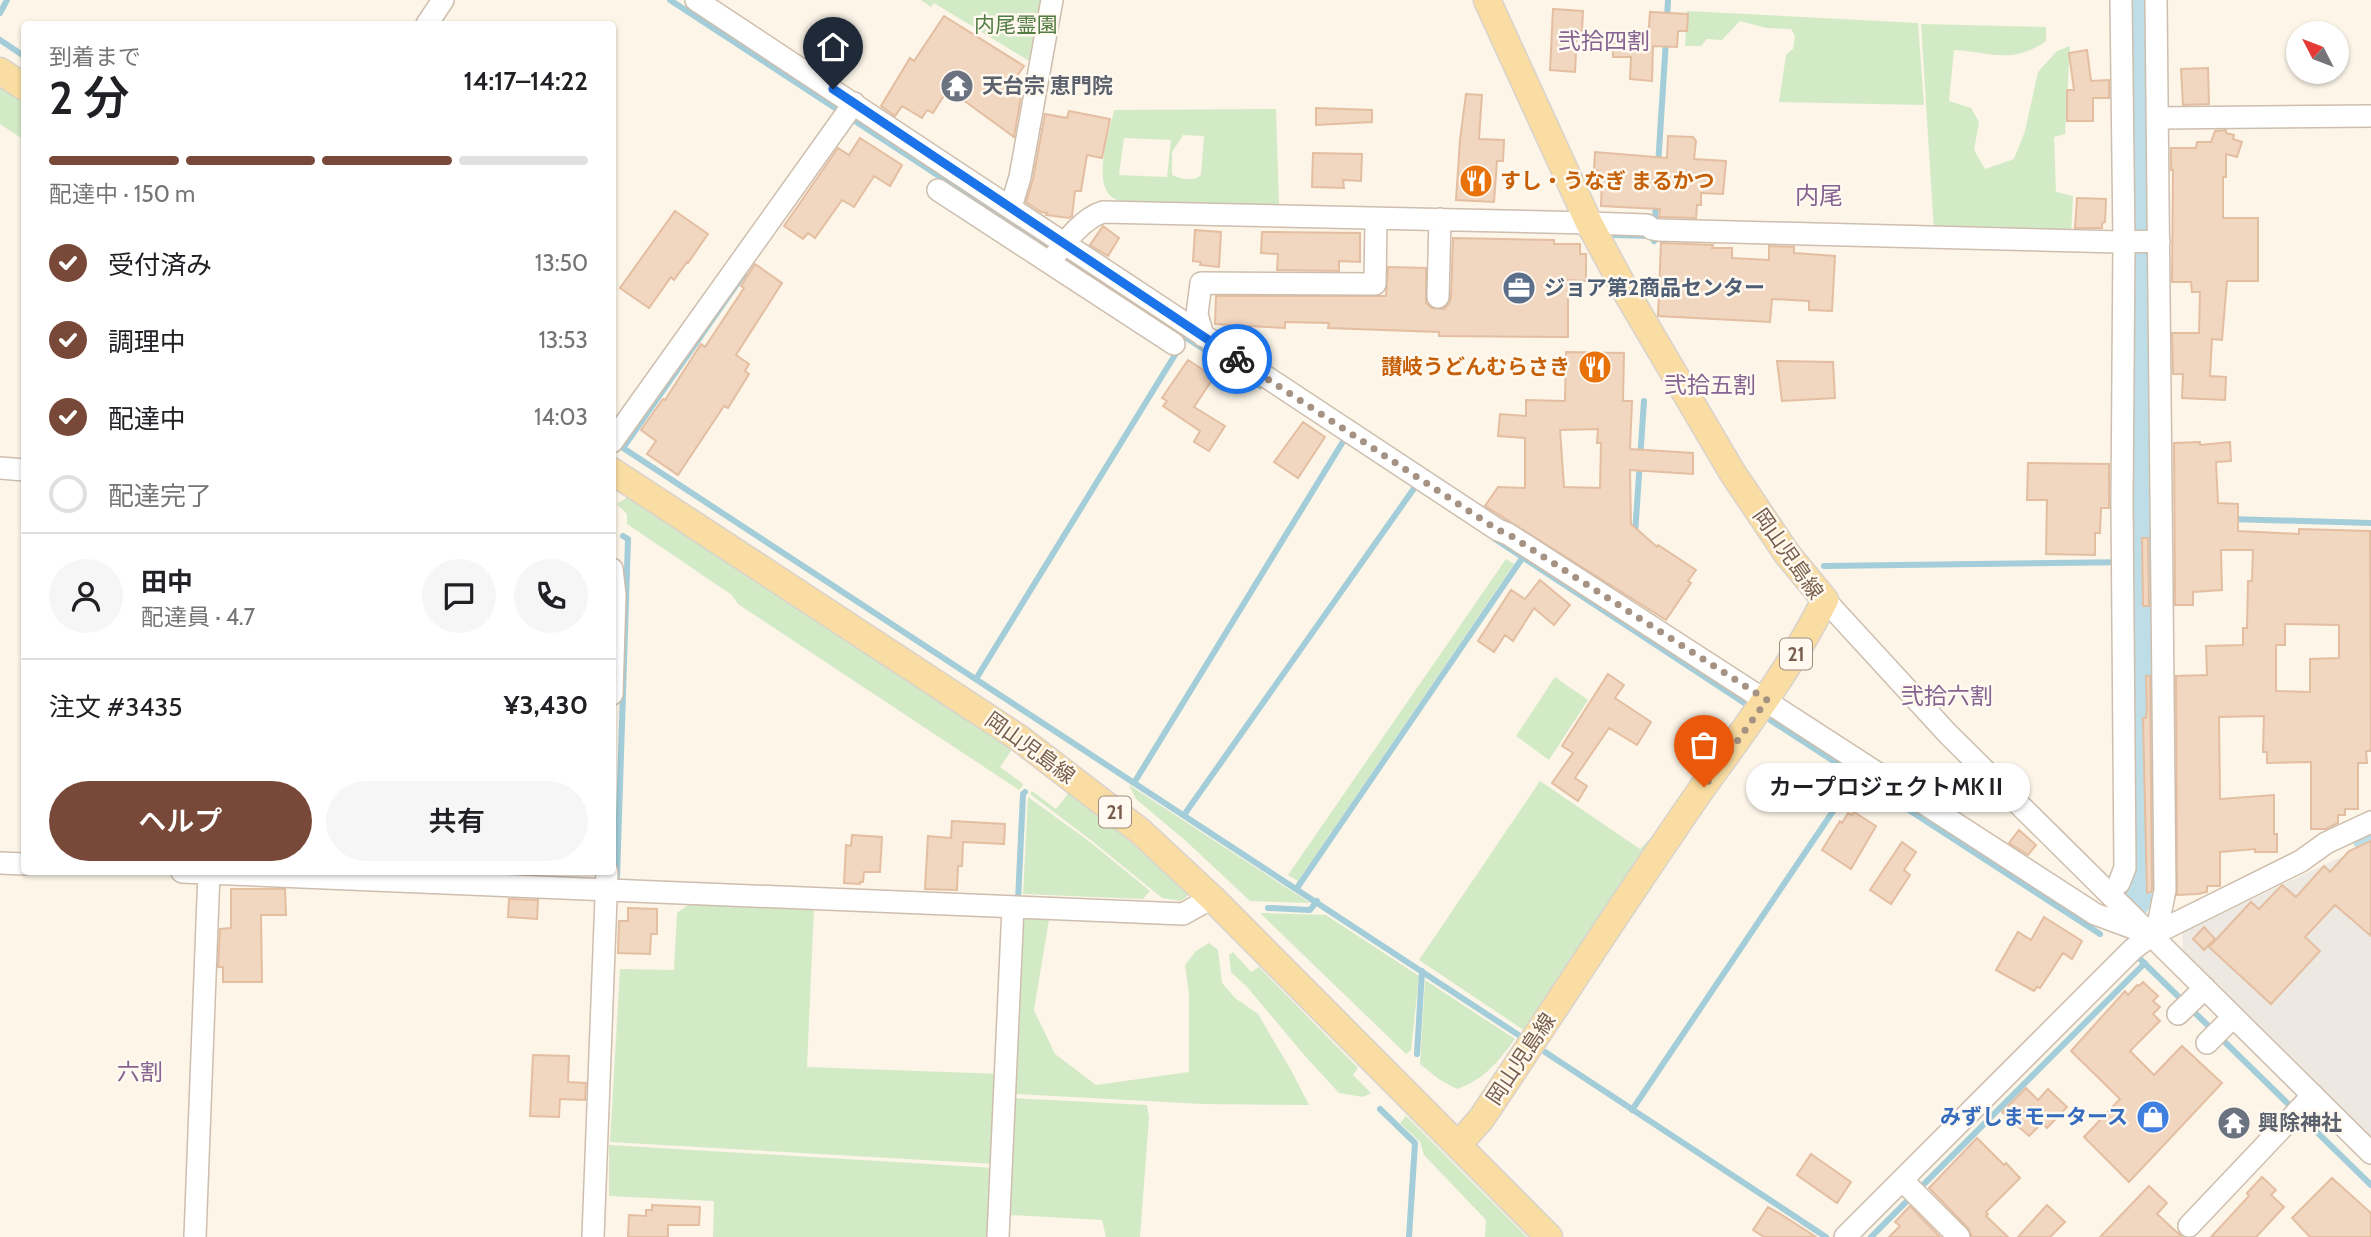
<!DOCTYPE html>
<html lang="ja">
<meta charset="utf-8">
<style>
body{margin:0;font-family:Cabin,"Noto Sans JP",sans-serif;background:#f6f6f6;color:#202124;height:100vh;display:flex;flex-direction:column;font-size:26px;white-space:nowrap}
*{box-sizing:border-box;margin:0}
p{font-size:23px;color:#757577}
.icon{flex:none;width:38px;height:38px;fill:none;stroke:currentColor;stroke-width:2;stroke-linecap:round;stroke-linejoin:round}
.map{position:relative;flex:1;overflow:hidden}
.side{position:absolute;left:21px;top:21px;width:595px;height:854px;display:flex;flex-direction:column;background:#fff;border-radius:7px;box-shadow:0 2px 5px #0004}
.side>*{flex:none}
.needle{width:46px;rotate:312deg}
.controls{position:absolute;left:2286px;top:21px;display:grid;gap:14px}
.controls a{display:grid;place-items:center;width:63px;height:63px;border-radius:50%;background:#fff;box-shadow:0 2px 5px #0004;font-size:35px}
.pin{position:absolute;display:grid;place-items:center;width:60px;height:60px;color:#fff;margin:-72px -30px;border-radius:50% 50% 50% 0;rotate:-45deg;box-shadow:0 0 7px #0007}
.pin .icon{rotate:45deg}
.courier{position:absolute;display:grid;place-items:center;width:70px;height:70px;margin:-35px;border:5px solid #1a73e8;border-radius:50%;background:#fff;color:#222;box-shadow:0 2px 9px #0007}
.bubble{position:absolute;height:49px;border-radius:24px;background:#fff;box-shadow:0 2px 5px #0004;font-size:23px;font-weight:600;line-height:49px;text-align:center}
.overview em{font-style:normal;font-weight:600}
.overview div{display:flex;flex-direction:column-reverse}
.overview{display:flex;align-items:center;justify-content:space-between;height:119px;padding:0 28px}
h1{font-size:46px;font-weight:600;line-height:52px}
.bar{display:grid;grid-template-columns:repeat(4,1fr);gap:10px 7px;align-content:center;height:84px;padding:0 28px}
.bar i{height:9px;border-radius:5px;background:#e0e0e0}
.bar .current{background:#784838}
.bar p{grid-column:span 4}
.line{display:flex;align-items:center;gap:18px;padding:0 28px;border-top:2px solid #e0e0e0}
.line div{flex:1}
.round{display:grid;place-items:center;flex:none;width:74px;height:74px;border-radius:37px;background:#f6f6f6}
ol{padding:0 28px;list-style:none}
li{display:flex;align-items:center;gap:21px;height:77px}
li p{margin-inline-start:auto}
li .icon{padding:7px;border-radius:50%;background:#784838;color:#fff;stroke-width:4}
li:last-child{color:#757577}
li i{width:38px;height:38px;border:4px solid #e0e0e0;border-radius:50%}
.cta{display:flex;gap:14px;margin-top:auto;padding:14px 28px}
.cta a{flex:1;height:80px;border-radius:42px;background:#784838;color:#fff;font-size:28px;font-weight:600;line-height:80px;text-align:center}
.cta a+a{background:#f6f6f6;color:#202124}
.map>svg:first-child{display:block}
.industrial{fill:#ede8e1}
.green{fill:#d3eac6;fill-rule:evenodd}
.lines{fill:none;stroke-linecap:round;stroke-linejoin:round}
.stream{stroke:#a3cdd8;stroke-width:6}
.canal{stroke:#bddee6;stroke-width:23}
.river{stroke:#bddee6;stroke-width:38}
.building{fill:#f1d6c0;stroke:#e4bea1;stroke-width:2;fill-rule:evenodd}
.minor-casing{stroke:#cebeae;stroke-width:24}
.major-casing{stroke:#d9d2cd;stroke-width:29}
.minor{stroke:#fff;stroke-width:21}
.major{stroke:#f9dda2;stroke-width:26}
.done{stroke:#a69283;stroke-width:7;stroke-dasharray:0 12.6}
.route{stroke:#1a73e8;stroke-width:9}
.labels{text-anchor:middle;stroke-width:5;stroke-linejoin:round;paint-order:stroke}
.shield{fill:#fff9ef;stroke:#a08c7d;stroke-width:2}
.shield-label{font-size:19px;font-weight:bold;fill:#775d4c}
.park-label{font-size:21px;fill:#527c44;stroke:#fff9ef}
.worship-label{font-size:21px;font-weight:bold;fill:#5b616d;stroke:#fff9ef;text-anchor:start}
.food-label{font-size:21px;font-weight:bold;fill:#c56008;stroke:#fff9ef;text-anchor:start}
.service-label{font-size:21px;font-weight:bold;fill:#4e5e75;stroke:#fff9ef;text-anchor:start}
.street-label{font-size:21px;fill:#775d4c;stroke:#fff9ef}
.shop-label{font-size:21px;font-weight:bold;fill:#366cbe;stroke:#fff9ef;text-anchor:end}
.neighbourhood-label{font-size:23px;fill:#856492;stroke:#fff9ef}
.quarter-label{font-size:24px;fill:#856492;stroke:#fff9ef}
</style>
<div class="map">
<svg width="2371" height="1237" viewBox="0 0 2371 1237">
<rect width="100%" height="100%" fill="#fcf5e8"/>
<path class="industrial" d="M2371,843V1137L2183,950L2182,932Z"/>
<path class="green" d="M921,0H1046L1034,64L934,3L931,7Z
M1687,11L1918,23L1924,105L1779,102L1786,55L1793,49L1795,36L1791,29L1766,28L1740,21L1722,40L1707,39L1701,46H1685Z
M1921,24L2046,27V41C2012,65 1992,52 1954,50L1949,101L1971,108L1979,122L1974,150L1985,169L2014,159L2025,131L2038,72L2057,51L2070,46L2065,134L2054,137L2056,192L2073,196L2071,236L1934,231Z
M2153,51V188L2142,189L2140,52Z
M0,86L24,102V140L0,124Z
M1276,109L1279,205L1132,202C1126,201 1120,202 1115,199C1090,187 1110,131 1114,110ZM1183,135L1204,136L1201,175C1193,182 1181,179 1172,175V152ZM1124,138L1171,140L1167,177L1119,175Z
M627,497L1013,748L1000,767L1023,784L1022,787L1019,790L738,604L732,595L627,524V514L617,504Z
M1506,559L1514,564L1298,881L1288,875Z
M1555,677L1588,700L1549,760L1516,736Z
M1540,781L1640,849L1655,833L1658,835L1525,1031L1419,960Z
M1129,785L1310,903L1250,901L1187,842L1136,799Z
M1032,791L1056,809L1070,791L1182,886L1187,892V897L1180,901L1162,898L1092,841L1030,794Z
M1028,797L1090,842L1150,891L1143,899L1023,894Z
M692,902L814,907L807,1067L1001,1074L995,1164L610,1142L620,969L674,970L677,913Z
M1260,913L1326,915L1419,976L1411,1050L1406,1054Z
M1021,918L1049,920L1034,1010L1055,1054L1096,1085L1189,1072V993L1185,965L1196,951L1209,943L1218,950L1222,983L1235,998L1258,1014L1292,1072L1309,1105L1203,1104L1014,1094Z
M1233,952L1251,972L1259,967L1358,1068L1353,1075L1371,1093L1363,1097L1339,1093L1305,1056L1248,988L1231,972L1229,955Z
M1425,980L1515,1039C1497,1063 1485,1079 1457,1089L1440,1080L1420,1064Z
M1013,1098L1147,1105L1149,1118L1140,1237H1106L1102,1220L1010,1215Z
M1406,1116L1527,1237H1485L1486,1220L1424,1155L1420,1142L1400,1123Z
M609,1145L996,1168L991,1237H713L714,1201L609,1196Z"/>
<g class="lines">
<path class="stream" d="M670,0L1260,386
M0,13L7,0
M1667,19L1668,0
M0,40L24,56
M2134,127H2140
M1658,166L1666,40
M1612,235L1652,236
M1654,241L1656,201
M617,444L1520,1036
M623,448L744,274
M2134,519L2141,518
M2230,519L2371,523
M1635,534L1644,401
M1495,539L1752,708
M1824,566L2135,562
M976,679L1178,350
M1761,714L2100,934
M1134,783L1344,440
M1184,815L1415,487
M617,878L628,539L623,536
M1297,888L1523,557
M1018,901L1023,794L1025,792
M1268,908L1310,910L1317,901
M2141,960L2371,1185
M1545,1052L1826,1237
M1417,1054L1422,971
M1380,1109L1415,1143L1409,1237
M1632,1110L1856,777
M1871,1237L2145,963"/>
<path class="canal" d="M2364,839L2371,835"/>
<path class="river" d="M2132,900L2137,868L2133,0"/>
</g>
<path class="building" d="M1553,9L1583,11L1582,32H1577L1575,72L1550,70Z
M1650,12L1688,14L1687,31H1678L1677,47L1653,46L1652,81L1630,79L1631,57H1613V38L1648,39Z
M944,16L1024,66L1015,79L1023,85L1014,137L948,89L933,113L927,110L922,118L902,106L895,116L881,106L910,58L914,61Z
M2087,50L2091,81L2109,80V98H2093V121H2067V90H2074L2069,53Z
M2208,68L2209,104L2183,105L2181,69Z
M1466,94L1482,95L1479,139L1504,140L1503,161H1497L1494,202L1456,200L1460,140Z
M1316,108L1372,110V122L1316,125Z
M1069,111L1110,119L1102,158L1087,155L1081,191H1075L1072,216L1069,218L1046,215L1047,213L1041,212L1026,202L1033,179L1045,114L1067,118Z
M2226,130V133L2234,135L2233,139L2242,142L2237,157L2226,154V177H2223V218H2258V281H2227L2222,340L2212,339L2210,376L2226,377L2225,400L2182,398L2183,374H2173L2172,333H2199L2200,292H2192L2191,282H2172L2173,170H2171V148H2196L2197,142H2211L2215,131Z
M1668,136L1693,137L1696,141L1694,159L1726,161L1723,194L1701,193V205H1697L1696,218L1659,217L1660,209L1601,206L1602,177H1597L1598,171L1594,170L1595,152L1667,158Z
M860,138L902,165L890,186L874,176L854,207L842,200L815,238L808,233L803,239L784,226L838,148L849,155Z
M1313,153L1362,154L1361,181L1343,180L1344,188L1312,187Z
M2077,198L2106,199L2105,222L2102,223V228H2075Z
M675,211L708,234L688,263L687,262L674,280L671,277L649,308L620,288Z
M1103,226L1119,238L1108,256L1090,245Z
M1195,230L1221,232L1219,267L1200,265L1201,262L1193,261Z
M1262,232L1360,233V262L1339,261V271L1277,270L1278,254L1261,253Z
M1453,238L1554,240V244H1580V254H1586V281L1568,280V337L1439,336V332L1328,328L1329,323L1285,322V328L1215,324L1216,296H1386L1388,267L1426,268V303L1432,308L1444,309L1449,304L1451,297Z
M1661,243L1713,245L1712,248H1732V258L1769,260V246L1794,247V253L1835,256L1832,311L1809,310V301L1772,299L1770,322L1658,316Z
M755,264L782,283L736,355L749,364L745,371L749,374L728,408L724,406L678,475L647,454L656,441L641,430L663,399L665,400L701,344L705,347L744,288L741,286Z
M1566,352L1624,353L1623,401H1632L1630,449L1693,453V474L1630,470L1631,524L1657,547L1658,545L1696,570L1688,581L1691,583L1666,620L1485,506L1498,487L1525,488V438L1498,436L1500,414L1526,416V400L1565,401ZM1598,429L1597,443H1601L1600,488L1564,487L1560,430Z
M1188,360L1214,377L1194,407L1225,426L1209,451L1194,442L1200,431L1163,406L1167,401L1162,398Z
M1777,361L1833,362L1835,398L1782,401Z
M1303,422L1325,437L1298,478L1274,462Z
M2200,442V445L2230,442L2231,461L2216,462L2218,503L2238,504V531L2299,534V529L2370,531L2371,751H2366L2367,763H2358V809H2345V815H2338V823L2326,829H2311V762L2267,763V752H2263L2264,716L2219,717L2220,799L2274,795V834H2277V852H2255V849L2220,852V886H2207V892L2198,894L2177,895L2176,676L2207,675L2206,646L2243,645V628H2247L2248,581H2252L2253,550H2221L2222,590L2193,592V605H2175L2174,443ZM2285,624L2339,625V658L2310,659V692L2276,691V645H2285Z
M2028,463L2109,464V508H2101L2100,533H2095V555L2046,554L2047,500H2027Z
M2142,538H2148L2149,606H2143Z
M1540,580L1570,605L1554,625L1534,608L1513,641L1505,635L1494,652L1478,641L1511,590L1525,599Z
M1608,674L1624,685L1615,698L1651,722L1637,745L1609,728L1575,778L1587,786L1578,801L1552,783L1573,753L1562,746Z
M2146,676H2150L2152,889L2151,892L2147,893L2143,718H2146L2147,707Z
M1854,812L1876,826L1851,869L1822,850L1840,821L1842,823L1848,813L1852,815Z
M952,821L1005,824L1004,844L963,842L962,866H958L957,890L925,889L928,836L951,838Z
M2019,830L2036,845L2028,855L2009,843Z
M852,835L882,837L880,872H864L863,882H860V884L844,883L846,845L851,846Z
M2371,841V936L2335,905L2305,937L2320,951L2271,1004L2209,947L2251,902L2259,909L2282,885L2296,897L2324,866L2330,872L2349,851Z
M1902,842L1916,852L1904,870L1910,875L1891,904L1870,890Z
M231,889H285L286,915H261L262,982H223V967H218L220,929L231,928Z
M509,899L538,900L537,919L508,917Z
M628,908L657,909V934H651L650,954L618,953L619,921H628Z
M2044,917L2082,941L2072,959L2063,953L2040,988L2037,987L2034,991L1996,970L2018,932L2031,940Z
M2204,927L2215,939L2204,950L2193,939Z
M2143,982L2158,996L2153,1001L2160,1007L2153,1014L2160,1021L2130,1051L2154,1075L2182,1046L2222,1083L2129,1182L2084,1137L2120,1099L2071,1051L2125,991L2128,995L2137,985L2139,986Z
M533,1055L569,1056L568,1082L586,1083L585,1100L560,1099L559,1117L530,1116Z
M2026,1088L2038,1100L2048,1089L2067,1107L2047,1128L2042,1123L2029,1136L2002,1112Z
M1977,1138L2004,1165L2006,1163L2020,1178L1986,1212L1988,1214L1986,1216L2008,1237H1972L1968,1228L1929,1188Z
M1811,1154L1851,1182L1837,1203L1797,1175Z
M2262,1177L2276,1190L2271,1195L2284,1207L2256,1237H2211L2249,1196L2247,1193Z
M2332,1178L2371,1213V1237H2310L2292,1218Z
M2149,1186L2167,1203L2157,1214L2182,1237H2100Z
M652,1205L700,1207L699,1225H668V1237H628L629,1215L646,1216V1210H652Z
M2047,1205L2065,1222L2050,1237H2018Z
M1910,1206L1940,1237H1889L1900,1226L1895,1222Z
M1768,1207L1782,1215L1816,1237H1764L1753,1230Z"/>
<g class="lines">
<defs>
<path id="minor" d="M696,0L1498,530L1508,534L2095,914L2152,935
M427,24L443,0
M2158,118L2371,116
M938,190L1174,344
M1011,207L1020,177L1052,0
M1050,262C1064,244 1081,219 1103,212L1589,223L1647,225L1652,229L1658,230L2119,242L2159,241
M1438,297L1440,219
M1203,336L1197,314L1201,283L1375,284L1376,221
M612,442L854,103
M0,468L24,470
M612,569L615,595L612,694
M1825,600L1948,734L2371,1153
M0,863L24,864
M182,872L1183,914L1212,898
M2119,883L2125,868L2122,502L2124,242L2121,0
M2152,935L2159,920L2165,890L2156,0
M2178,1014L2205,988
M2207,1043L2233,1017
M1902,1180L1959,1237
M2189,1226L2313,1095
M195,1237L209,872
M593,1237L607,872
M998,1237L1013,907
M1845,1237L2133,949L2152,935L2301,861L2326,843L2371,822"/>
<path id="major" d="M0,71L24,87
M612,471L1019,738L1140,831L1212,898L1549,1237
M1458,1145L1481,1119C1555,1009 1627,896 1703,787C1747,726 1791,668 1825,600L1787,554L1732,472L1629,297L1589,223L1487,0"/>
</defs>
<use href="#minor" class="minor-casing"/>
<use href="#major" class="major-casing"/>
<use href="#minor" class="minor"/>
<use href="#major" class="major"/>
</g>
<g class="lines">
<path class="done" d="M1237,359L1498,530L1508,534L1767,700L1704,787"/>
<path class="route" d="M833,89L1237,359"/>
</g>
<defs>
<symbol id="temple-disc" viewBox="-11 -11 22 22"><circle r="9.5" fill="#6b7280" stroke="#fff9ef"/><path d="M0-6L5-2H3V0L6.5 2.5H4V6H1.5V3h-3V6H-4V2.5H-6.5L-3 0V-2H-5Z" fill="#fff"/></symbol>
<symbol id="restaurant-disc" viewBox="-11 -11 22 22"><circle r="9.5" fill="#e8710a" stroke="#fff9ef"/><path d="M-5-6h1v4h1v-4h1v4h1v-4h1v5L-1.5 .5V6h-2V.5L-5-1ZM5-6V6H3V1.5H1.5Q1.5-4 5-6Z" fill="#fff"/></symbol>
<symbol id="office-disc" viewBox="-11 -11 22 22"><circle r="9.5" fill="#5c6f8a" stroke="#fff9ef"/><path d="M-6-3h4V-5.5h4V-3h4V5H-6ZM-1-4.5V-3h2v-1.5ZM-6 0V1H6V0Z" fill="#fff"/></symbol>
<symbol id="shop-disc" viewBox="-11 -11 22 22"><circle r="9.5" fill="#3f7fe0" stroke="#fff9ef"/><path d="M-5-2.5h2.3a2.7 3.5 0 0 1 5.4 0H5L5.5 6h-11ZM-1.5-2.5h3a1.5 2.3 0 0 0-3 0Z" fill="#fff"/></symbol>
</defs>
<g fill-rule="evenodd">
<use href="#temple-disc" x="938" y="67" width="38" height="38"/>
<use href="#restaurant-disc" x="1457" y="162" width="38" height="38"/>
<use href="#office-disc" x="1500" y="269" width="38" height="38"/>
<use href="#restaurant-disc" x="1576" y="348" width="38" height="38"/>
<use href="#shop-disc" x="2134" y="1098" width="38" height="38"/>
<use href="#temple-disc" x="2215" y="1104" width="38" height="38"/>
</g>
<g class="labels">
<g class="shield">
<rect x="1780" y="638.5" width="32" height="31" rx="5"/>
<rect x="1099" y="796.5" width="32" height="31" rx="5"/>
</g>
<g class="shield-label">
<text x="1796" y="661">21</text>
<text x="1115" y="819">21</text>
</g>
<g class="park-label">
<text x="1016" y="32">内尾霊園</text>
</g>
<g class="worship-label">
<text x="982" y="93">天台宗 恵門院</text>
<text x="2258" y="1130">興除神社</text>
</g>
<g class="food-label">
<text x="1500" y="188">すし・うなぎ まるかつ</text>
<text x="1570" y="374" text-anchor="end">讃岐うどんむらさき</text>
</g>
<g class="service-label">
<text x="1544" y="295">ジョア第2商品センター</text>
</g>
<g class="street-label">
<text transform="translate(1788 554) rotate(55)" y="7">岡山児島線</text>
<text transform="translate(1030 748) rotate(36)" y="7">岡山児島線</text>
<text transform="translate(1521 1059) rotate(-56)" y="7">岡山児島線</text>
</g>
<g class="shop-label">
<text x="2128" y="1124">みずしまモータース</text>
</g>
<g class="neighbourhood-label">
<text x="1604" y="49">弐拾四割</text>
<text x="1710" y="393">弐拾五割</text>
<text x="1947" y="704">弐拾六割</text>
<text x="140" y="1080">六割</text>
</g>
<g class="quarter-label">
<text x="1819" y="204">内尾</text>
</g>
</g>
</svg>
<div class="controls">
<a><svg class="needle" viewBox="-14 -14 28 28"><path d="M0-13l5 13h-10z" fill="#e53935"/><path d="M0 13l5-13h-10z" fill="#757577"/></svg></a>
</div>
<div class="pin" style="left:1704px;top:787px;background:#ea580c"><svg class="icon" aria-label="bag" viewBox="0 0 24 24"><path d="M5 8h14l-1 12H6zM9 8a3 3 0 0 1 6 0"/></svg></div>
<div class="pin" style="left:833px;top:89px;background:#1f2937"><svg class="icon" aria-label="home" viewBox="0 0 24 24"><path d="M3 11l9-7 9 7M6 9v11h12V9"/></svg></div>
<div class="courier" style="left:1237px;top:359px"><svg class="icon" aria-label="bike" viewBox="0 0 24 24"><circle cx="6" cy="16" r="4"/><circle cx="18" cy="16" r="4"/><path d="M6 16l4-8h5l3 8M10 8l3 8H6M13 5h3"/></svg></div>
<div class="bubble" style="left:1746px;top:763px;width:284px">カープロジェクトMKⅡ</div>
<section class="side">
<div class="overview"><div><h1>2 分</h1><p>到着まで</p></div><em>14:17–14:22</em></div>
<div class="bar"><i class="current"></i><i class="current"></i><i class="current"></i><i></i><p>配達中 · 150 m</p></div>
<ol>
<li><svg class="icon" aria-label="check" viewBox="0 0 24 24"><path d="M5 12l5 5 9-10"/></svg>受付済み<p>13:50</p></li>
<li><svg class="icon" aria-label="check" viewBox="0 0 24 24"><path d="M5 12l5 5 9-10"/></svg>調理中<p>13:53</p></li>
<li><svg class="icon" aria-label="check" viewBox="0 0 24 24"><path d="M5 12l5 5 9-10"/></svg>配達中<p>14:03</p></li>
<li><i></i>配達完了</li>
</ol>
<div class="line" style="height:126px"><a class="round"><svg class="icon" aria-label="person" viewBox="0 0 24 24"><circle cx="12" cy="8" r="4"/><path d="M4 21q1-7 8-7t8 7"/></svg></a><div><b>田中</b><p>配達員 · 4.7</p></div><a class="round"><svg class="icon" aria-label="chat" viewBox="0 0 24 24"><path d="M4 5h16v11H9l-5 4z"/></svg></a><a class="round"><svg class="icon" aria-label="phone" viewBox="0 0 24 24"><path d="M5 4h4l2 5-3 2q2 4 5 5l2-3 5 2v4C11 20 4 13 5 4z"/></svg></a></div>
<div class="line" style="height:91px"><div>注文 #3435</div><b>¥3,430</b></div>
<div class="cta"><a>ヘルプ</a><a>共有</a></div>
</section>
</div>
